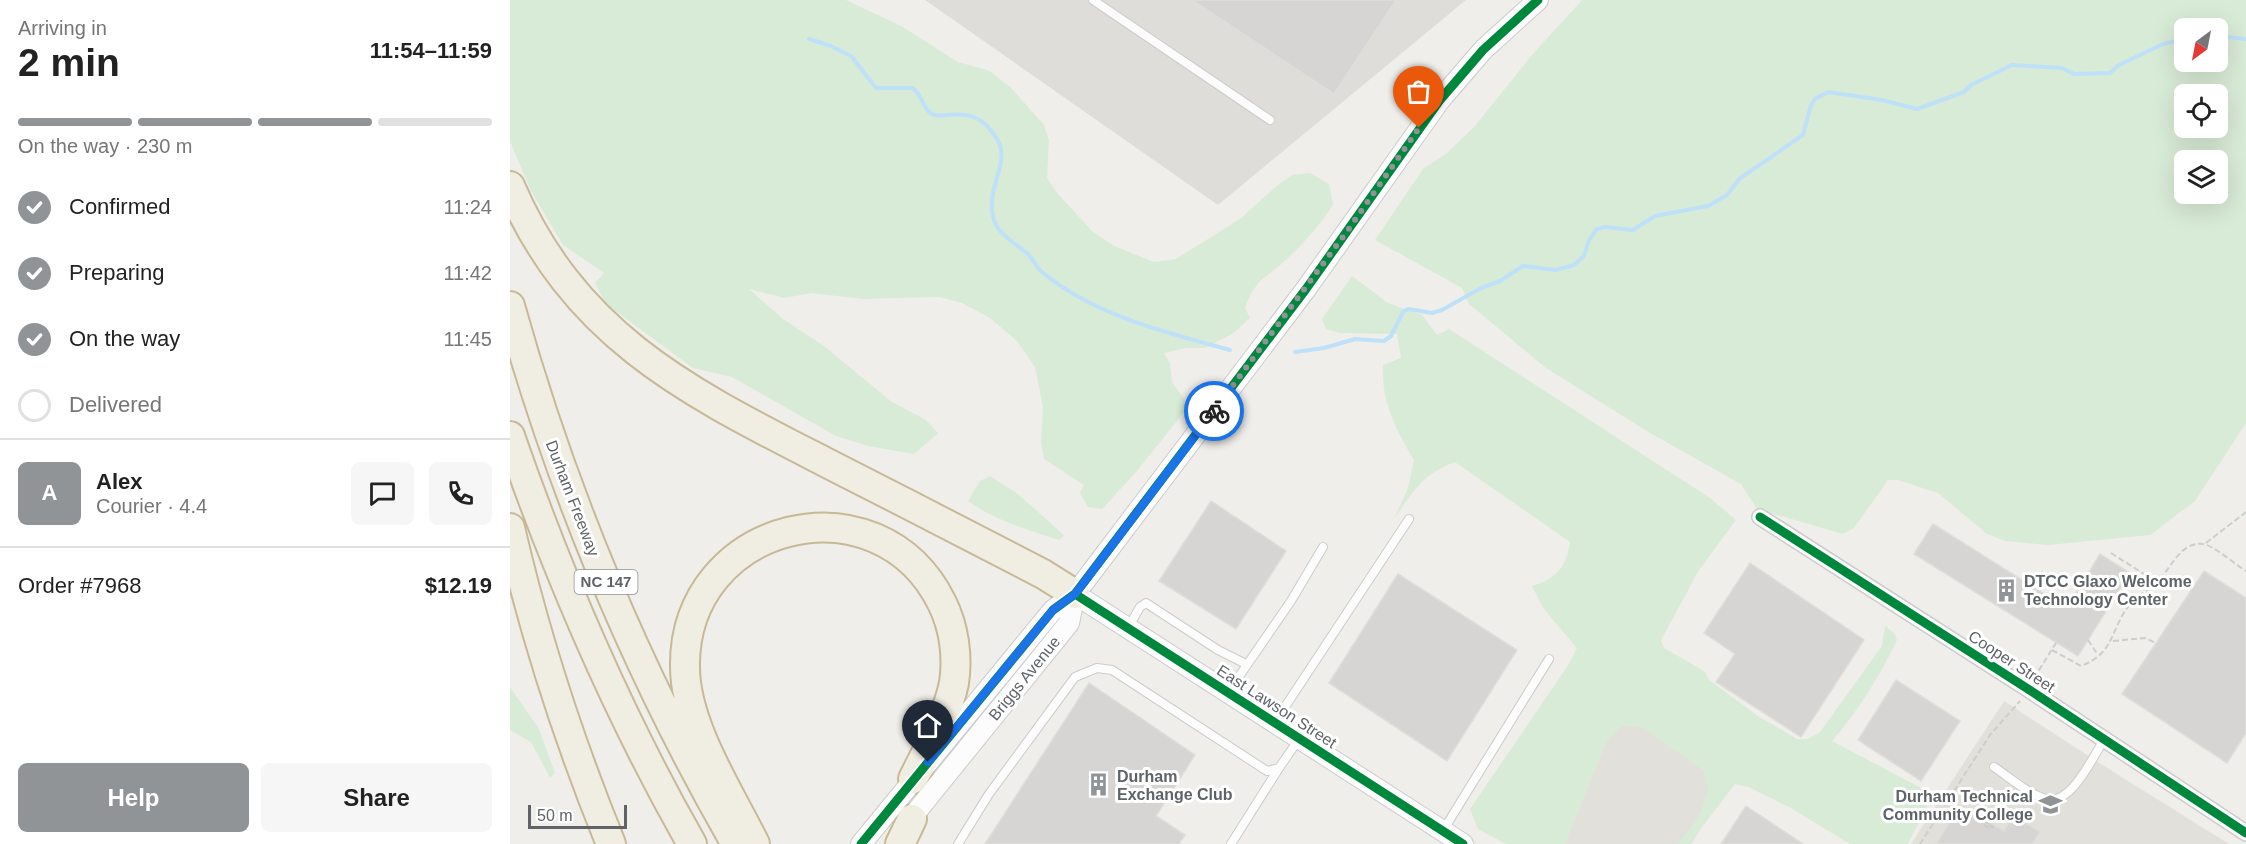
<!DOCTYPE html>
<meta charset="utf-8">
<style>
body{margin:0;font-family:Helvetica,sans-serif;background:#f6f6f6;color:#222;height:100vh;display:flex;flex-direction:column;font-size:22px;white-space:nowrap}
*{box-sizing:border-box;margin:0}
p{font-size:20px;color:#767676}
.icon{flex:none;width:33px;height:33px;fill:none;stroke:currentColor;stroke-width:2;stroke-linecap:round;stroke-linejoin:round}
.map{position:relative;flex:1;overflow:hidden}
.drawer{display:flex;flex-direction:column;background:#fff;width:510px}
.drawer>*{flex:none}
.needle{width:39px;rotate:212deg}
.tools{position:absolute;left:1664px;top:18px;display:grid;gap:12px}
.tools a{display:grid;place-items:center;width:54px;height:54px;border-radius:9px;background:#fff;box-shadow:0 6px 24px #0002;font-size:30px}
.scale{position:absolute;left:18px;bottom:15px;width:99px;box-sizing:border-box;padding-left:6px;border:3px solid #5f6368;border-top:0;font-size:16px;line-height:21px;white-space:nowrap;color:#5f6368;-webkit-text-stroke:4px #fff;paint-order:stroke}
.pin{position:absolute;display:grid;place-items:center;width:51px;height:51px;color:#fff;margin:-62px -26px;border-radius:50% 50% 50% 0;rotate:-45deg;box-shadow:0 0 6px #0007}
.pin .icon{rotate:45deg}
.courier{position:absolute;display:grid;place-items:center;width:60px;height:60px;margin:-30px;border:4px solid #1a73e8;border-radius:50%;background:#fff;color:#222;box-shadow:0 2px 8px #0007}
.headline em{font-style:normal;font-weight:700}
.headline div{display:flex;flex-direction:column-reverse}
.headline{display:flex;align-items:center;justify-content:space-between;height:102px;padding:0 18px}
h1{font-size:39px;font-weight:700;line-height:45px}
.bar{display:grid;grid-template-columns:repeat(4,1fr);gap:9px 6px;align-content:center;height:72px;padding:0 18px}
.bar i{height:8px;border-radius:4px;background:#e0e0e0}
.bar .active{background:#919496}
.bar p{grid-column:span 4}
.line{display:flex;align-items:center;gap:15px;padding:0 18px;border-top:2px solid #e0e0e0}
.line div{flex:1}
.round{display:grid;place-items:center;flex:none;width:63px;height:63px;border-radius:9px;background:#f6f6f6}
ol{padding:0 18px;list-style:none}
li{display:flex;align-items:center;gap:18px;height:66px}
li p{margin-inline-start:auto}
li .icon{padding:6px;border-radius:50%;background:#919496;color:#fff;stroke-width:4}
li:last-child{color:#767676}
li i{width:33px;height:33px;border:3px solid #e0e0e0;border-radius:50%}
.cta{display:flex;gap:12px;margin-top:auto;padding:12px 18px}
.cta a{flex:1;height:69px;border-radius:9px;background:#919496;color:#fff;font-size:24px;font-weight:700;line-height:69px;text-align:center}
.cta a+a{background:#f6f6f6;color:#222}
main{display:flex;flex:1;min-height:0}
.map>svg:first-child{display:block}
.industrial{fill:#dfddda}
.education{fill:#e2e0da}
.green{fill:#d8ebd6;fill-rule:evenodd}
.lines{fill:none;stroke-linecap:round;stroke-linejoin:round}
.stream{stroke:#bfe0f9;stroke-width:4}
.building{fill:#d6d5d3;stroke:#deddd9;stroke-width:1.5}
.service-casing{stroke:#cbcccc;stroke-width:10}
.minor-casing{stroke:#cbcccc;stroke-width:18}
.tertiary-casing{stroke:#cbcccc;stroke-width:22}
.motorway-casing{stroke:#c8b996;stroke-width:32}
.path{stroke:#cacfcc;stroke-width:2;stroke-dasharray:6 3;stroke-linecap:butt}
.service{stroke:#fdfcfc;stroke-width:8}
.minor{stroke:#fdfcfc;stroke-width:15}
.tertiary{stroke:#fdfcfc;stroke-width:20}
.motorway{stroke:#f0ede3;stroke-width:28}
.cycleway-casing{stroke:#fff;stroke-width:13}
.cycleway{stroke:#00873e;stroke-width:9}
.done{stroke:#919496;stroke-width:6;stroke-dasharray:0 10.8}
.route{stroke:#1a73e8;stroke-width:8}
.labels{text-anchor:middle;stroke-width:6;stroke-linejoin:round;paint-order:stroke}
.shield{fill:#fff;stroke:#8f9295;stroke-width:1.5}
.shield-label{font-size:15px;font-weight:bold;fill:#5f6368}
.street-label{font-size:16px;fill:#5f6368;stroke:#fff}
.poi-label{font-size:16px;font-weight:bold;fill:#5f6368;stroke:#fff;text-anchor:start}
</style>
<main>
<section class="drawer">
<div class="headline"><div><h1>2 min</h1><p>Arriving in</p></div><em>11:54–11:59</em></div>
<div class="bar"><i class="active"></i><i class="active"></i><i class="active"></i><i></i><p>On the way · 230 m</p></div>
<ol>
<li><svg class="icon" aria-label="check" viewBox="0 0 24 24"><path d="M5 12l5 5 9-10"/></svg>Confirmed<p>11:24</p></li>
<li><svg class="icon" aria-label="check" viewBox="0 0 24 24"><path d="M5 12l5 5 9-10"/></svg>Preparing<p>11:42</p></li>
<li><svg class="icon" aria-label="check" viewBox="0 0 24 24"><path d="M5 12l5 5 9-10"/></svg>On the way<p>11:45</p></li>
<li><i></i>Delivered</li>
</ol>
<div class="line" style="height:108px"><b class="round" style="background:#919496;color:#fff">A</b><div><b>Alex</b><p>Courier · 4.4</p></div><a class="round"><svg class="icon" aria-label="chat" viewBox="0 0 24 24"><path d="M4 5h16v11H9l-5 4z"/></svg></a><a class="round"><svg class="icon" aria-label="phone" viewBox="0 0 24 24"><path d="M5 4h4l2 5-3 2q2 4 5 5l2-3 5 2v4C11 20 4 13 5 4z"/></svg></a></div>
<div class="line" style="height:78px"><div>Order #7968</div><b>$12.19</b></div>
<div class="cta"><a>Help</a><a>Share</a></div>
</section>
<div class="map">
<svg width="1736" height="844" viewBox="0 0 1736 844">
<rect width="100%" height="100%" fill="#efeeea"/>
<path class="industrial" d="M415,0H956L708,205Z"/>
<path class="education" d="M1107,701L1221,775L1189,832L1181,844H1014Z
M1494,701L1594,766L1719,844H1401Z"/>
<path class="green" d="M0,0H336L391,26L448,62L480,71L501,88L534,125L539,140L537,178L547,193L582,231L604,246L644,262L666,259L730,219L769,184L782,175L800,173L819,184L823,205C810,224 797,240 780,256C758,278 746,276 735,308L740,318L722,334L695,348H676L654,353L660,364L662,382L679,406L626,472L592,509L578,507L570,493L574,485L534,459L531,442L533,407L525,367L507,341L480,318L452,303L429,297L353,299L301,293L275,298L239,289L273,319L314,346L382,402L416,420L428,433L404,454L358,446L326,436L222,377L183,368L96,304L85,283L94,273L53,245L20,189L0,141Z
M1072,0H1736V423L1685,501L1640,535L1538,545L1495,541L1477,534L1428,493L1388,480H1378L1344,528L1333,534L1247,509L1231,484L1140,433L1036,368L959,304L952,288L865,240L913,169L936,154L964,127L1022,55ZM1674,28H1707V62H1674ZM1674,94H1707V128H1674ZM1674,160H1707V194H1674Z
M842,276L878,303L912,315L927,335L939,329L1200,498L1226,520L1189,570L1151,640L1154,648L1194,671L1199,680L1248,716L1287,739H1298L1310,732L1372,646L1375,626L1384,633L1387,640C1370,676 1348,711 1322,741L1413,789L1418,804L1398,844H1340L1279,807L1238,787L1225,784L1179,844H1167L1189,817L1198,789L1194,771L1132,727L1112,726L1097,741L1055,844H996L968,829L960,809L1059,664L1067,648L1033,608L1022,586C1047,578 1056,568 1060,542L945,462C912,474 904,491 884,519L898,488L904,460C886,430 871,401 873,365L891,358L887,334L830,333L816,329L812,319Z
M480,476L508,494L554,535L549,540C518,530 484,520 458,501L470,481Z
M0,687L29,729L45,773L40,778L21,742L0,730Z"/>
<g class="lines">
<path class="stream" d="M1707,36L1736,39
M299,39L321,46L341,56L366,88H402C412,94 412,106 420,113C433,123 463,98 487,139C503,165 469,193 487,227C494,238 508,245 518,254C523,259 526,267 532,272C585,316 655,332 720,350
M785,352L814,348L845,339L874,341L881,336L893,312L898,309L922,313L932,310L971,288L990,281L1013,266L1046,270L1064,265L1074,256L1079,240L1087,229L1095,227L1123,230L1145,216L1198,206L1217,195L1229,179L1293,135L1301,105L1305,99L1318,92L1372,100L1407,109L1454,92L1461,85L1502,65L1552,68L1564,74L1600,73L1609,65L1653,44L1674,39"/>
</g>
<path class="building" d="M682,0H886L824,94Z
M701,501L776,551L726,629L649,581Z
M1423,524L1557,608L1590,554L1620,573L1568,656L1404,554Z
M1240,563L1354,640L1291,737L1206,682L1225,654L1194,633Z
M1694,571L1736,598V733L1717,763L1612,694Z
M888,574L1007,650L937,761L819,683Z
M1386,680L1450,721L1411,781L1348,740Z
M579,683L685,755L646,816L675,835L669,844H475Z
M1236,806L1293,844H1211Z
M1460,810L1494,831L1504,816L1530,832L1522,844H1426L1445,814L1454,820Z"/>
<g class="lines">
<defs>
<path id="service" d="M583,0L760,120
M618,628L630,607L636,603L708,650L736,664
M719,691L781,601L813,547
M765,722L899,519
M1484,767C1499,777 1518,794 1536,799C1561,806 1582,758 1594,740
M934,829L1039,659
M448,844L479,794L565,677L587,668L602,670L757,771L769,768L789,739
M721,844L769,768"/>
<path id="minor" d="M1250,517L1518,689L1736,833"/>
<path id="tertiary" d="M565,594L953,844
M394,827L559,623L565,594
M351,844L543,610L565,594L796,289L930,100L973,50L1028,0"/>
<path id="motorway" d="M0,186C65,337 177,391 315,462C388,499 460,536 533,574L565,594
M0,306C52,492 126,669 222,837
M0,436C49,577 108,714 182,844
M0,528C25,636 59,741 101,844
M245,844C220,793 175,725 175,667C173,522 368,473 432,603C444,627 448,656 444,683C437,717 418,748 403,779
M390,844L402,819"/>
</defs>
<use href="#service" class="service-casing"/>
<use href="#minor" class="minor-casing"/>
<use href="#tertiary" class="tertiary-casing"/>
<use href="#motorway" class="motorway-casing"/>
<path class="path" d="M1696,543L1736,512
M1601,553L1634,574L1638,588
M1578,640L1588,655
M1603,641L1635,638L1646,643
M1542,650L1571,666C1602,654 1600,635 1615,611C1624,597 1638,591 1649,580C1661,568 1671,541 1693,544C1703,545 1726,565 1736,571
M1524,678L1546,643
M1474,825L1481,829L1483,827L1475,822
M1410,844L1480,735L1510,701"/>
<use href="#service" class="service"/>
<use href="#minor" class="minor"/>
<use href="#tertiary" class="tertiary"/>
<use href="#motorway" class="motorway"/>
<defs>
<path id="cycleway" d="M1250,517L1518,689L1736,833
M565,594L953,844
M351,844L543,610L565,594L796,289L930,100L973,50L1028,0"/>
</defs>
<use href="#cycleway" class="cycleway-casing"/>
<use href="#cycleway" class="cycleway"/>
</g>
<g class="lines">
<path class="done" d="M704,411L838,230L909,128"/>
<path class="route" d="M418,762L543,610L565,594L704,411"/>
</g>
<defs>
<symbol id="building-bare" viewBox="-9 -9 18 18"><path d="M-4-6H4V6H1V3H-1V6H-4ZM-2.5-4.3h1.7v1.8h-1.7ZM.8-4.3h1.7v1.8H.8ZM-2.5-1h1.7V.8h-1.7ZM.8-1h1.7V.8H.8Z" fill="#919496" stroke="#fff" stroke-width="2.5" paint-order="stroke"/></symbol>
<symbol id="university-bare" viewBox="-9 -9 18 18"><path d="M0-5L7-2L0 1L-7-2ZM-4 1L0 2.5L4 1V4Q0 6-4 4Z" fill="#919496" stroke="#fff" stroke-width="2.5" paint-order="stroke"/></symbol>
</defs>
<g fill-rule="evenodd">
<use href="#building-bare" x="1480" y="574" width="33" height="33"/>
<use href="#building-bare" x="572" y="768" width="33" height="33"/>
<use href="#university-bare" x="1524" y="788" width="33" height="33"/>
</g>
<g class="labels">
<rect class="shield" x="64.5" y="570" width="63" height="24" rx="4.5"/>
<g class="shield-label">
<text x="96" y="587">NC 147</text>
</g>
<g class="street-label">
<text transform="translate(63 498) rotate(69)" y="6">Durham Freeway</text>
<text transform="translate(1502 661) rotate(33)" y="6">Cooper Street</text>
<text transform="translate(514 678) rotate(-51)" y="6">Briggs Avenue</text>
<text transform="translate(767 706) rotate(33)" y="6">East Lawson Street</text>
</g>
<g class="poi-label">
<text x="1514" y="587">DTCC Glaxo Welcome<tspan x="1514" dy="18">Technology Center</tspan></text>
<text x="607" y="782">Durham<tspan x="607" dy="18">Exchange Club</tspan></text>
<text x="1523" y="802" text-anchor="end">Durham Technical<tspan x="1523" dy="18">Community College</tspan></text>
</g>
</g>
</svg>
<div class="tools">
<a><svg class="needle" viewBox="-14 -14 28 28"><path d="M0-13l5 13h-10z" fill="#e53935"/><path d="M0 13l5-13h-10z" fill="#767676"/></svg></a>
<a><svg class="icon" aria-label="locate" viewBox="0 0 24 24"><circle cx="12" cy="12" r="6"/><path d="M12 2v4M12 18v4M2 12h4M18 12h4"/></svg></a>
<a><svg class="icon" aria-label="layers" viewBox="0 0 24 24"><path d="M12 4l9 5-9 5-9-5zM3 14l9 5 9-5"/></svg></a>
</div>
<div class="scale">50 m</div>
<div class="pin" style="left:909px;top:128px;background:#ea580c"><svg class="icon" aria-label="bag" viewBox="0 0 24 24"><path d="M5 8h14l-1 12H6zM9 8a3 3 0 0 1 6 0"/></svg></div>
<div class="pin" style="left:418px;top:762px;background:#1f2937"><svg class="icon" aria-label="home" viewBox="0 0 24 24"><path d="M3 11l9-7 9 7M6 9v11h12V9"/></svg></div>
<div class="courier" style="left:704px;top:411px"><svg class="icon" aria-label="bike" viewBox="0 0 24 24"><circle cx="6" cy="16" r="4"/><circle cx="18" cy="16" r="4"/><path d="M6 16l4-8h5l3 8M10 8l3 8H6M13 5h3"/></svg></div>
</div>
</main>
